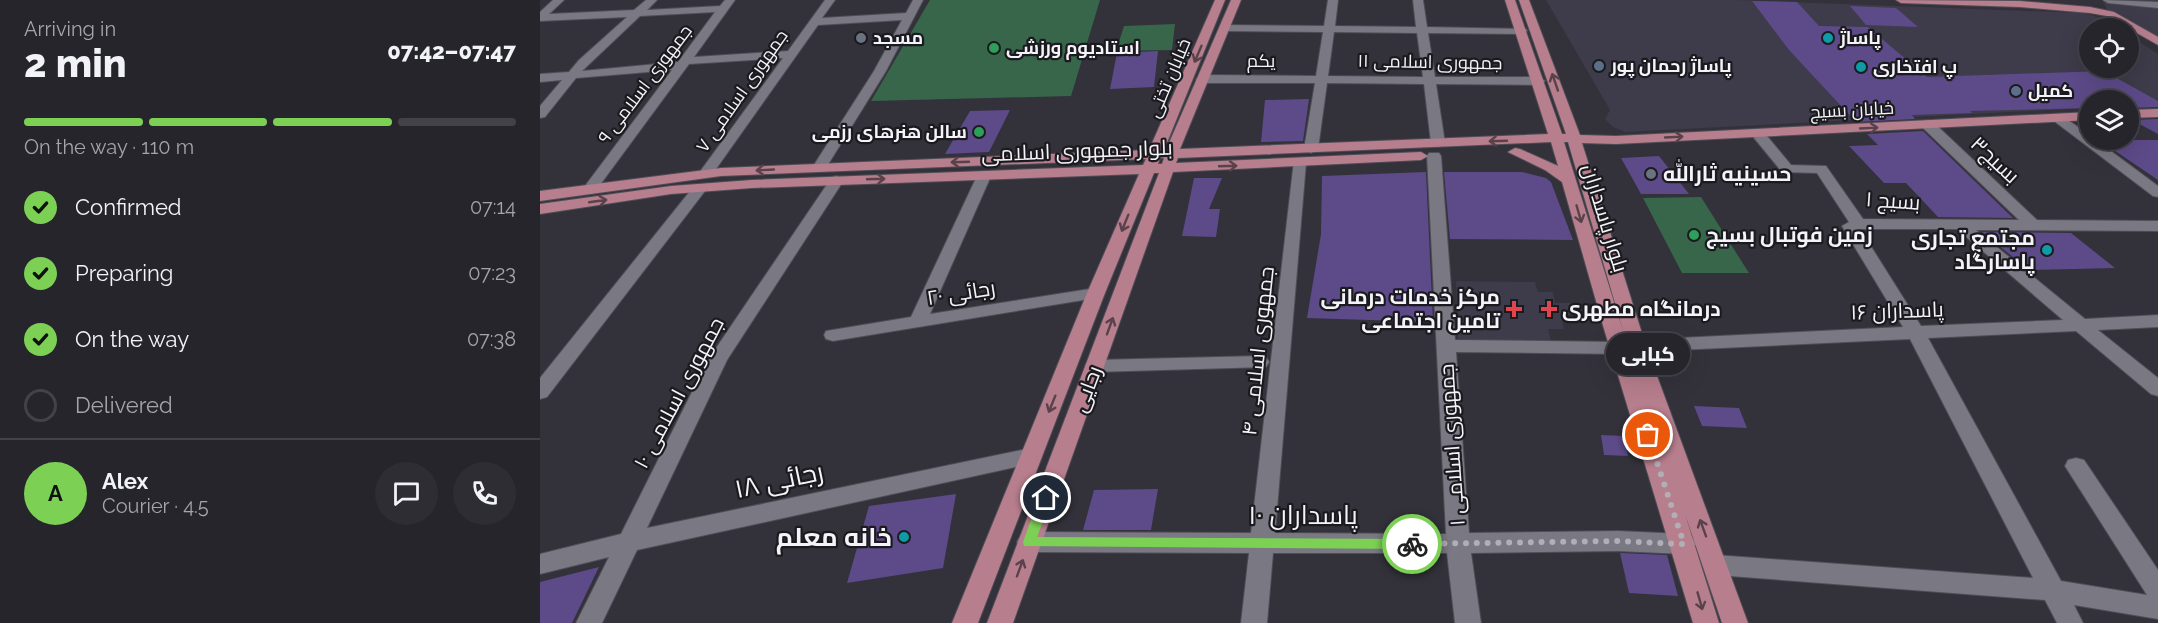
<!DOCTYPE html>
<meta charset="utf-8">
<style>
body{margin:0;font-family:Raleway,Cairo,sans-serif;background:#2e2d34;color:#f1f3f6;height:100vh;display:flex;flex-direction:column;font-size:22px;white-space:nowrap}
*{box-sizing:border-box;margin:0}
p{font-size:20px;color:#a4a5a9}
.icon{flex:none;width:33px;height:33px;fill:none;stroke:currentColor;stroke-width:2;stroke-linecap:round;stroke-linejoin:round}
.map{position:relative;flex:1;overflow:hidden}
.sheet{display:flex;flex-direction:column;background:#26252c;width:540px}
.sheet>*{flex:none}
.buttons{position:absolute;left:1539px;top:18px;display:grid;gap:12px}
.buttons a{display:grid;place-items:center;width:60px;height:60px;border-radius:50%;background:#26252c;box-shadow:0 6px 24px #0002,0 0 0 2px #424248;font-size:30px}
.pin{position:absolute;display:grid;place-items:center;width:51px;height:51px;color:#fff;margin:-26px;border:3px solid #fff;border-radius:50%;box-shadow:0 2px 6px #0007}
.courier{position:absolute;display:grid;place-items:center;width:60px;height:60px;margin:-30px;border:4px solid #7cd155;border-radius:50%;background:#fff;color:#222;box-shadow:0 2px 8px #0007}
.bubble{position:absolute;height:42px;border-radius:21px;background:#26252c;box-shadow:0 6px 24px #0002,0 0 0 2px #424248;font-size:20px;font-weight:800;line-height:42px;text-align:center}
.summary em{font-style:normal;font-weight:800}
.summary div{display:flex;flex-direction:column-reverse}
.summary{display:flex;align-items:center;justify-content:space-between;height:102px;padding:0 24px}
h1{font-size:39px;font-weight:800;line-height:45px}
.bar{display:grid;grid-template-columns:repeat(4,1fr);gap:9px 6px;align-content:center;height:72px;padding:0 24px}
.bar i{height:8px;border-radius:4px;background:#424248}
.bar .active{background:#7cd155}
.bar p{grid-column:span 4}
.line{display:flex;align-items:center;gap:15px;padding:0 24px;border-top:2px solid #424248}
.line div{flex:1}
.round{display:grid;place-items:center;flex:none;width:63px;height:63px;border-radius:32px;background:#2e2d34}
ol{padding:0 24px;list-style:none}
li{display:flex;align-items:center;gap:18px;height:66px}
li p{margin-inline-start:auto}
li .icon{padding:6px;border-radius:50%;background:#7cd155;color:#111;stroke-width:4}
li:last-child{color:#a4a5a9}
li i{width:33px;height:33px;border:3px solid #424248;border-radius:50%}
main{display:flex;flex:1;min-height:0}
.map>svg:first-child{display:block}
.built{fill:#3e3b4a}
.green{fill:#37664a}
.building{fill:#5d4a89}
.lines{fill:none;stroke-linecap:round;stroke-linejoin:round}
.minor-casing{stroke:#4f4d55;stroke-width:2}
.major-casing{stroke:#4f4d55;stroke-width:2}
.minor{fill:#7a7883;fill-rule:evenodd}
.major{fill:#b77e8d;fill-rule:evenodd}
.oneway{stroke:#59424a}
.route{fill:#7cd155}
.done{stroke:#b0afb6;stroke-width:6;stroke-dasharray:0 10.8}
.worship-dot{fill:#6b7280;stroke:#1b1a1e;stroke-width:2}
.culture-dot{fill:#0f9aa8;stroke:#1b1a1e;stroke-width:2}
.leisure-dot{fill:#2e9e5b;stroke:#1b1a1e;stroke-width:2}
.service-dot{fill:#5c6f8a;stroke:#1b1a1e;stroke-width:2}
.health-dot{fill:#e0444e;stroke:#1b1a1e;stroke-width:2}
.labels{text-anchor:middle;stroke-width:4.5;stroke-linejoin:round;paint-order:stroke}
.far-poi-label{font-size:18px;font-weight:bold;fill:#f4f3f9;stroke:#1b1a1e;text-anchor:start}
.far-street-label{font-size:18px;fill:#f4f3f9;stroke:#1b1a1e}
.street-label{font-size:21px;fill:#f4f3f9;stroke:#1b1a1e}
.poi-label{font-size:21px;font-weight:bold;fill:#f4f3f9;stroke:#1b1a1e;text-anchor:start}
.near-street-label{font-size:26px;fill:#f4f3f9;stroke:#1b1a1e}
.near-poi-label{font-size:26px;font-weight:bold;fill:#f4f3f9;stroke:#1b1a1e;text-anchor:end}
</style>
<main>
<section class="sheet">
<div class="summary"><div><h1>2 min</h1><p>Arriving in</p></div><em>07:42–07:47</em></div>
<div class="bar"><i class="active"></i><i class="active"></i><i class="active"></i><i></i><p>On the way · 110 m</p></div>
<ol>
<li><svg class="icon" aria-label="check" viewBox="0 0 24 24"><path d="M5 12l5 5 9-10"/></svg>Confirmed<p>07:14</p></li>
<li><svg class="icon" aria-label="check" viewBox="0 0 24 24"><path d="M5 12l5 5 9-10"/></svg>Preparing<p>07:23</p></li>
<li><svg class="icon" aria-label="check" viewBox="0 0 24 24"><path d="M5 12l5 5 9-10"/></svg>On the way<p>07:38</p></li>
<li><i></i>Delivered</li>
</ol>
<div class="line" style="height:108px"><b class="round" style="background:#7cd155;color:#111">A</b><div><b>Alex</b><p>Courier · 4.5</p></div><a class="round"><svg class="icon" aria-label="chat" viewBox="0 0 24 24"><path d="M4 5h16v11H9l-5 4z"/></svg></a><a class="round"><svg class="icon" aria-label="phone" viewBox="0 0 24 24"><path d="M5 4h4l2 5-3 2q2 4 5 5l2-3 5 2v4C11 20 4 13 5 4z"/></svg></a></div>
</section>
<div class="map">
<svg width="1618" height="623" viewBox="0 0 1618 623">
<rect width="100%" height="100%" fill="#33313a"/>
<path class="built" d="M1006,0H1197L1542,13L1562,18L1578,28H1550V68H1588L1589,35L1618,54V103L1550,100L1549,108L1085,132L1073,127L1065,119L1070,110Z
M1562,0H1618V43L1570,14Z
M916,281L995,282L998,292H1013L1015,303H1030L1033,314L1021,315L1024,329H1008L1011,341L918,339Z"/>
<path class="green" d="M390,0H560L531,96L331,101Z
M635,24L632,50L576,51L584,26Z
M1161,197L1209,273H1142L1103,198Z"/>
<path class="building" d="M1212,1L1257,2L1279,26L1328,27L1387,77L1564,71L1618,101V107L1588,108V100H1556L1550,97V108L1430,111L1432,113L1372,115L1375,119L1316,122L1249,50Z
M1310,6L1356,8L1378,27L1326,25Z
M618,51L614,87L570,89L577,53Z
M769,99L763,141L721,142L725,100Z
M470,110L449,152L405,154L430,111Z
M1618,119V134L1592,120Z
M1383,131L1473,218L1398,217L1366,183H1344L1309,146L1338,145L1327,134Z
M1559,140H1618V180L1562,142Z
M1119,156L1149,194H1101L1081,158Z
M886,172L893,322L767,318L781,234L782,176Z
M904,172H982L1006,178L1011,182L1033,240L910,239Z
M654,178H682L669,209H680L676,237L642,236Z
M1442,232L1531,233L1575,268L1489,270Z
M1154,406L1199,408L1207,428L1162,426Z
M1061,435L1084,436L1088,456L1064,455Z
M618,489L611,530H543L554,490Z
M416,494L403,568L307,583L329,506Z
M1080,553L1127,555L1138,596L1089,593Z
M59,567L32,623H0V582Z"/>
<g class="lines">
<defs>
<path id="minor" d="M13,0H24L9,14L94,10L106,0H117L107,10L180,6L185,0H195L154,57L248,51L285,0H295L282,18L366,13L373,0H383L346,71L284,171H274L272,168L334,71L362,20L278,25L171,176L166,177L159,173L243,58L149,64L54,193L49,194L42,190L132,70L36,78L5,117L0,118V106L22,80L0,82V74L29,72L39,60L87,17L0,21V12ZM175,12L138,62L42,71L100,16Z
M788,0H798L795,26L876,27L873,0H883L887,27L986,29L987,31L982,34L888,33L895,77H999L1005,81L999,85L896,84L905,143L898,147L891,143L884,84L787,83L778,149L771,153L764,149L775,83H662L656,79L662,75L776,76L783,32L685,31L680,28L685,25L784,26ZM794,32L877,33L883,77L788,76Z
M1563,0L1618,2V8L1568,3Z
M1519,114L1550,135V140H1556L1618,186V197L1613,196L1514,121L1512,118Z
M1387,120L1392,121L1497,220L1618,221V231L1436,230L1545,319L1618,315V327L1558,330L1618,378V396L1611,394L1536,331L1388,338L1521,581L1607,595L1525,466L1528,460L1536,458L1544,460L1618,570V619L1534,605L1543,623H1517L1505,600L1176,575L1167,572L1164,565L1167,558L1176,555L1493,578L1370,339L1097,352L1089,348L1087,352L1080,354L916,352L929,533L1078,531L1144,534L1152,537L1156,544L1152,551L1144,554L1078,551L931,553L941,623H915L907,553H733L727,623H701L709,553L489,552L481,549L477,542L481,535L489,532L711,533L754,160H764L766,163L735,533L906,534L887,156L889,153H899L901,156L915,340L1080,342L1088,346L1090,342L1097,340L1363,327L1302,226L1309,222L1277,173L1242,172L1210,133L1212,130H1222L1251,165L1286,166L1323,219L1479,220L1382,127L1380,124ZM1320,229H1417L1523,320L1381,326Z
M444,172L451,176L390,314L556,288L562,289L565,293L562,297L293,341L286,339L284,335L286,331L371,317L437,176Z
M297,176L304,180L187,360L107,528L491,448L499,450L502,456L499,462L97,550L62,623H36L69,557L0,574V554L81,534L168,360L292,177Z
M160,184L165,185L167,188L165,191L7,397L0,399V378L155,185Z
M719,356L726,357L729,362L726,367L555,372L548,371L545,366L548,361L555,360Z"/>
<path id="major" d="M675,0H685L624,150H626L691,0H701L640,149L1008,134L965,0H975L1022,134H1026L979,0H989L1040,135L1076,136L1550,112V120L1076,144L1042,143L1106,346L1208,623H1182L1145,514L1179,623H1153L1064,329L1022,182L1005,170L968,152L975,148L980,149L1018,166L1011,142L638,158L636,163L881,152L888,156L881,160L633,172L473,623H447L619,173H614L565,293L438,623H412L547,293L599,174L212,188L131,194L0,214V204L131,186L212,180L603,165L606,159L181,176L0,201V191L181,168L609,150ZM1024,142H1028L1084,334ZM620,158H624L622,164H618Z
M1356,0L1480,1L1550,7L1574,12L1618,37V45L1567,16L1550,13L1480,7L1361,3Z
M1618,109V117L1588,118V110Z"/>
</defs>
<use href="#minor" class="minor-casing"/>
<use href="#major" class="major-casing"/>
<use href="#minor" class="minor"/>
<use href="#major" class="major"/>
</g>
<defs><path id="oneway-shaft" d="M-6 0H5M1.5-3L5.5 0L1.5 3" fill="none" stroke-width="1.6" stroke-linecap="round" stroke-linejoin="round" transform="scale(1.5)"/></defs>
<g class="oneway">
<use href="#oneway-shaft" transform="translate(658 54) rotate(113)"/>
<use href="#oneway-shaft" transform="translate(1015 82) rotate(-109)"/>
<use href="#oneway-shaft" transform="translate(1329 128) rotate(-3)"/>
<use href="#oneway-shaft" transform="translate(1134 137) rotate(-3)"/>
<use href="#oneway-shaft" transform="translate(958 141) rotate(178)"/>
<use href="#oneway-shaft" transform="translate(420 162) rotate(178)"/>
<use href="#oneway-shaft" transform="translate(688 166) rotate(-2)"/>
<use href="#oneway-shaft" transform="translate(225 170) rotate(177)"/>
<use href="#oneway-shaft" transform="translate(336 179) rotate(-2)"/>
<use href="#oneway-shaft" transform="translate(58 201) rotate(-8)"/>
<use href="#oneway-shaft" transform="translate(1039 214) rotate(74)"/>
<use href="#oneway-shaft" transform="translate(585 223) rotate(112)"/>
<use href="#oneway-shaft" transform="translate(570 326) rotate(-70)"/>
<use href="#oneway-shaft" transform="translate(512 404) rotate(112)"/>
<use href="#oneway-shaft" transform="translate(1163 528) rotate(-110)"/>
<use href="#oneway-shaft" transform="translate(480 568) rotate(-70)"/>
<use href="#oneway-shaft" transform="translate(1160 601) rotate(74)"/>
</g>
<path class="route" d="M506,493L512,498L497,537L872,539L879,544L872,549L484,546L483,542L499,498Z"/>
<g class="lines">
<path class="done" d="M872,544L1078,541L1144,544L1108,435"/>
</g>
<g class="worship-dot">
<circle cx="321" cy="38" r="6"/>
<circle cx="1111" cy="174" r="6"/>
</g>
<g class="culture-dot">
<circle cx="1288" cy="38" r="6"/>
<circle cx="1321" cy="67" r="6"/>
<circle cx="1507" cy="250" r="6"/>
<circle cx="364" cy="537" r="6"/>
</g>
<g class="leisure-dot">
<circle cx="454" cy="48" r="6"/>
<circle cx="439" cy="132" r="6"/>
<circle cx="1154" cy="235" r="6"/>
</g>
<g class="service-dot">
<circle cx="1059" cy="66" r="6"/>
<circle cx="1476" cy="91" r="6"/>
</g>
<g class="health-dot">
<path d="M971 300h6v6h6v6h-6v6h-6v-6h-6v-6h6z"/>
<path d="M1006 300h6v6h6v6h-6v6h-6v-6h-6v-6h6z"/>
</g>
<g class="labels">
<g class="far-poi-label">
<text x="333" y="44">مسجد</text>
<text x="1300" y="44">پاساژ</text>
<text x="466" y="54">استادیوم ورزشی</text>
<text x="1071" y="72">پاساژ رحمان پور</text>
<text x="1333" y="73">پ افتخاری</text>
<text x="1488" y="97">کمیل</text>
<text x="427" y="138" text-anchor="end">سالن هنرهای رزمی</text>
</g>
<g class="far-street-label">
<text x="721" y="67">یکم</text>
<text transform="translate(890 62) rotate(1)" y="6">جمهوری اسلامی ۱۱</text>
<text transform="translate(629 78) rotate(-67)" y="6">خیابان تختی</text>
<text transform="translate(105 84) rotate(-53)" y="6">جمهوری اسلامی ۹</text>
<text transform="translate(202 91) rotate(-55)" y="6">جمهوری اسلامی ۷</text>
<text transform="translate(1312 110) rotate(-3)" y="6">خیابان بسیج</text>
</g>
<g class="street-label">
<text transform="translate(537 151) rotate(-2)" y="7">بلوار جمهوری اسلامی</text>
<text transform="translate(1455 160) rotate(43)" y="7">بسیج۳</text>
<text transform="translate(1353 201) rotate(4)" y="7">بسیج ۱</text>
<text transform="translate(1065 218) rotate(73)" y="7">بلوار پاسداران</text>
<text transform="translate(421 293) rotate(-9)" y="7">رجائی ۲۰</text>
<text transform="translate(1357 311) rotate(-2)" y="7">پاسداران ۱۶</text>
<text transform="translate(718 351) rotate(-84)" y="7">جمهوری اسلامی ۴</text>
<text transform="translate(547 389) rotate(-69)" y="7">رجایی</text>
<text transform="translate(139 393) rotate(-62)" y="7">جمهوری اسلامی ۱۰</text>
<text transform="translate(912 445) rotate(-94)" y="7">جمهوری اسلامی ۱</text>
</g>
<g class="poi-label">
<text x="1123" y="181">حسینیه ثارالله</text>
<text x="1166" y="242">زمین فوتبال بسیج</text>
<text x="1495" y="245" text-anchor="end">مجتمع تجاری<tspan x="1495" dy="24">پاسارگاد</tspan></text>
<text x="960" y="304" text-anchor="end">مرکز خدمات درمانی<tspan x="960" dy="24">تامین اجتماعی</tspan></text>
<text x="1022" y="316">درمانگاه مطهری</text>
</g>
<g class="near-street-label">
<text transform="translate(239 480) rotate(-12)" y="9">رجائی ۱۸</text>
<text x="763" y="524">پاسداران ۱۰</text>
</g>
<g class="near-poi-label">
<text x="352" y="546">خانه معلم</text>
</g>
</g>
</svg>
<div class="buttons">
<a><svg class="icon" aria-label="locate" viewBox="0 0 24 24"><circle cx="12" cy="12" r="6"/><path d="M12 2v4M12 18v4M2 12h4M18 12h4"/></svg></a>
<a><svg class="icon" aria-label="layers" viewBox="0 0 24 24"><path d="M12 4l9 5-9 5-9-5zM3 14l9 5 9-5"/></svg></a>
</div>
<div class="pin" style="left:1108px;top:435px;background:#ea580c"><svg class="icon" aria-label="bag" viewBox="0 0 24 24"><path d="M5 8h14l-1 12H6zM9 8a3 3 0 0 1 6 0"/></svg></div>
<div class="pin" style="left:506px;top:498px;background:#1f2937"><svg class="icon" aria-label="home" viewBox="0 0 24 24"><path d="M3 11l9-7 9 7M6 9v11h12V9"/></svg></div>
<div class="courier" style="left:872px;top:544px"><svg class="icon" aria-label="bike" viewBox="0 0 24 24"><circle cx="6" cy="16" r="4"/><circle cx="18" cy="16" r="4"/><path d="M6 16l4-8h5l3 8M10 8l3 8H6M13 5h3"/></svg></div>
<div class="bubble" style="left:1066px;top:333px;width:84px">کبابی</div>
</div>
</main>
